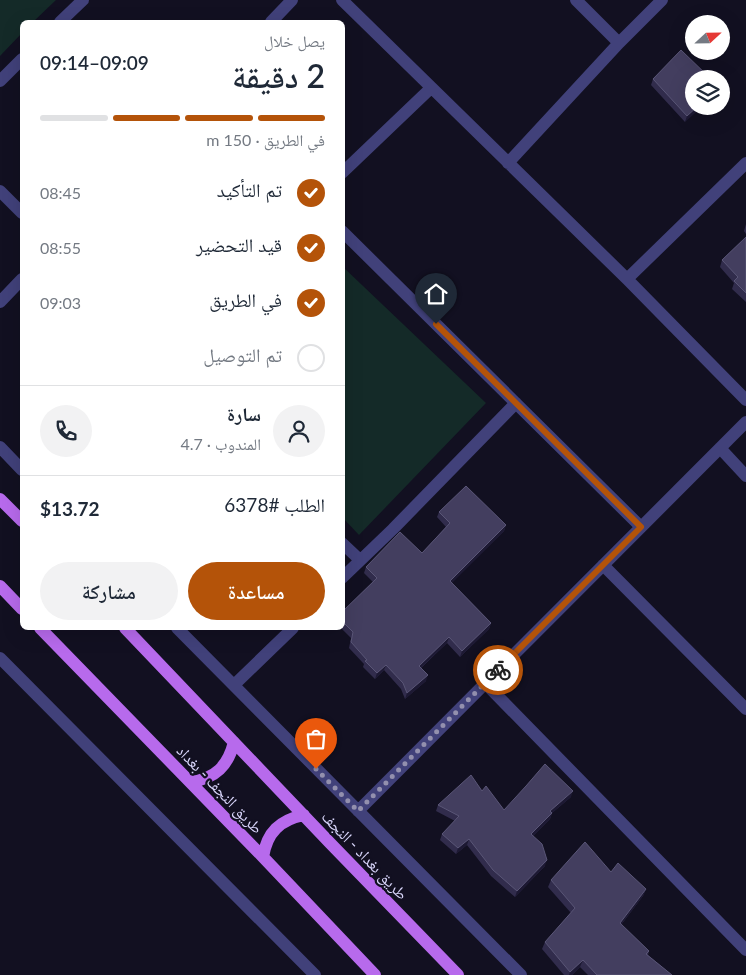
<!DOCTYPE html>
<html lang="ar">
<meta charset="utf-8">
<style>
body{margin:0;font-family:Lato,"Noto Naskh Arabic",sans-serif;background:#f2f2f3;color:#1f2937;direction:rtl;height:100vh;display:flex;flex-direction:column;font-size:19px;white-space:nowrap}
*{box-sizing:border-box;margin:0}
p{font-size:16px;color:#747a83}
.icon{flex:none;width:28px;height:28px;fill:none;stroke:currentColor;stroke-width:2;stroke-linecap:round;stroke-linejoin:round}
.map{position:relative;flex:1;overflow:hidden;direction:ltr}
.details{position:absolute;left:20px;top:20px;width:325px;height:610px;display:flex;flex-direction:column;background:#fff;border-radius:8px;box-shadow:0 5px 20px #0002;direction:rtl}
.details>*{flex:none}
.needle{width:32px;rotate:68deg}
.fabs{position:absolute;left:685px;top:15px;display:grid;gap:10px}
.fabs a{display:grid;place-items:center;width:45px;height:45px;border-radius:50%;background:#fff;box-shadow:0 5px 20px #0002;font-size:25px}
.pin{position:absolute;display:grid;place-items:center;width:42px;height:42px;color:#fff;margin:-51px -21px;border-radius:50% 50% 50% 0;rotate:-45deg;box-shadow:0 0 5px #0007}
.pin .icon{rotate:45deg}
.courier{position:absolute;display:grid;place-items:center;width:50px;height:50px;margin:-25px;border:4px solid #b45309;border-radius:50%;background:#fff;color:#222;box-shadow:0 1px 6px #0007}
.head em{font-style:normal;font-weight:600}
.head div{display:flex;flex-direction:column-reverse}
.head{display:flex;align-items:center;justify-content:space-between;height:85px;padding:0 20px}
h1{font-size:32px;font-weight:600;line-height:38px}
.bar{display:grid;grid-template-columns:repeat(4,1fr);gap:8px 5px;align-content:center;height:60px;padding:0 20px}
.bar i{height:6px;border-radius:4px;background:#e0e1e3}
.bar .active{background:#b45309}
.bar p{grid-column:span 4}
.line{display:flex;align-items:center;gap:12px;padding:0 20px;border-top:1px solid #e0e1e3}
.line div{flex:1}
.round{display:grid;place-items:center;flex:none;width:52px;height:52px;border-radius:26px;background:#f2f2f3}
ol{padding:0 20px;list-style:none}
li{display:flex;align-items:center;gap:15px;height:55px}
li p{margin-inline-start:auto}
li .icon{padding:5px;border-radius:50%;background:#b45309;color:#fff;stroke-width:4}
li:last-child{color:#747a83}
li i{width:28px;height:28px;border:2px solid #e0e1e3;border-radius:50%}
.cta{display:flex;gap:10px;margin-top:auto;padding:10px 20px}
.cta a{flex:1;height:58px;border-radius:30px;background:#b45309;color:#fff;font-size:20px;font-weight:600;line-height:58px;text-align:center}
.cta a+a{background:#f2f2f3;color:#1f2937}
.map>svg:first-child{display:block}
.green{fill:#142a28}
.lines{fill:none;stroke-linecap:round;stroke-linejoin:round}
.minor{stroke:#41417a;stroke-width:12}
.major{stroke:#b76aec;stroke-width:12}
.wall{fill:#312c4c}
.shaded-wall{fill:#1d1933}
.building{fill:#433e5f;stroke:#5a5677}
.done{stroke:#9390ae;stroke-width:5;stroke-dasharray:0 9}
.route{stroke:#b45309;stroke-width:6}
.labels{text-anchor:middle;stroke-width:4.5;stroke-linejoin:round;paint-order:stroke}
.street-label{font-size:16px;fill:#d8d5fa;stroke:#121021}
</style>
<div class="map">
<svg width="746" height="975" viewBox="0 0 746 975">
<rect width="100%" height="100%" fill="#121021"/>
<path class="green" d="M0,0H56L33,22H22V33L0,56Z
M342,266L486,403L359,535L343,518Z"/>
<g class="lines">
<path class="minor" d="M342,0L627,279L746,400
M576,0L619,43
M60,22L83,0
M271,22L292,0
M0,81L22,59
M508,163L619,43L662,0
M342,173L431,88
M0,191L22,213
M342,231L641,527
M627,279L746,163
M0,302L22,279
M0,447L22,470
M720,448L746,476
M342,543L360,560
M603,565L746,709
M342,578L393,529L516,403
M177,628L521,975
M0,658L315,975
M485,683L746,950
M234,685L293,628
M358,811L746,422"/>
<path class="major" d="M0,499L22,521
M0,586L22,609
M40,628L263,857L375,975
M125,628L330,843L458,975
M191,782C216,778 228,766 234,742
M263,857C267,832 280,820 304,815"/>
</g>
<path class="wall" d="M653,79L694,106L685,122L651,85Z
M746,224V234L744,231Z
M746,237V302L732,289L734,283L720,267L722,260Z
M439,512L506,525L504,531L451,583L491,623L489,629L460,657L447,643L421,668L426,681L405,699L401,689L384,670L375,679L363,667L364,664L349,648L351,638L341,628H342V612L373,582L364,573L366,567L422,553L446,527L437,517Z
M482,791L504,810L571,797L552,813L550,819L533,836L545,866L515,897L491,876L467,845L456,854L440,840L442,834L455,821L436,811L438,805Z
M611,872L646,889L643,896L621,925L649,951L648,955L672,975H588L580,967L572,975H564L542,949L545,942L571,913L548,887L551,880Z"/>
<path class="shaded-wall" d="M698,106H703L685,122L687,116Z
M506,525L504,531L448,587L450,581Z
M491,623L489,629L460,657L462,651Z
M449,637L447,643L417,671L419,666Z
M386,665L384,670L375,679L377,673Z
M428,675L426,681L405,699L407,693Z
M573,791L571,797L552,813L550,819L529,840L531,834L550,811Z
M469,839L467,845L456,854L458,848Z
M547,860L545,866L515,897L517,891Z
M646,889L643,896L617,930L620,923Z
M583,960L580,967L572,975H569L570,972Z"/>
<path class="building" d="M681,50L711,79H694V106H698L687,116L653,79Z
M746,237V293L734,281L738,277L722,260Z
M466,486L506,525L450,581L491,623L462,651L449,637L419,666L428,675L407,693L403,683L386,665L377,673L365,661L367,660L351,642L353,632L342,621V612L377,578L366,567L400,532L422,553L450,523L439,512Z
M545,764L573,791L550,811L552,813L531,834L542,844L547,860L517,891L493,870L469,839L458,848L442,834L459,816L438,805L471,775L482,791L486,786L504,810L526,786Z
M585,842L611,872L618,863L646,889L620,923L649,951L646,954L672,975H597L583,960L570,972L545,942L575,908L551,880Z"/>
<g class="lines">
<path class="done" d="M316,769L358,811L498,670"/>
<path class="route" d="M436,324L641,527L498,670"/>
</g>
<g class="labels">
<g class="street-label">
<text transform="translate(220 789) rotate(46)" y="6">طريق النجف - بغداد</text>
<text transform="translate(365 855) rotate(46)" y="6">طريق بغداد - النجف</text>
</g>
</g>
</svg>
<div class="fabs">
<a><svg class="needle" viewBox="-14 -14 28 28"><path d="M0-13l5 13h-10z" fill="#e53935"/><path d="M0 13l5-13h-10z" fill="#747a83"/></svg></a>
<a><svg class="icon" aria-label="layers" viewBox="0 0 24 24"><path d="M12 4l9 5-9 5-9-5zM3 14l9 5 9-5"/></svg></a>
</div>
<div class="pin" style="left:316px;top:769px;background:#ea580c"><svg class="icon" aria-label="bag" viewBox="0 0 24 24"><path d="M5 8h14l-1 12H6zM9 8a3 3 0 0 1 6 0"/></svg></div>
<div class="pin" style="left:436px;top:324px;background:#1f2937"><svg class="icon" aria-label="home" viewBox="0 0 24 24"><path d="M3 11l9-7 9 7M6 9v11h12V9"/></svg></div>
<div class="courier" style="left:498px;top:670px"><svg class="icon" aria-label="bike" viewBox="0 0 24 24"><circle cx="6" cy="16" r="4"/><circle cx="18" cy="16" r="4"/><path d="M6 16l4-8h5l3 8M10 8l3 8H6M13 5h3"/></svg></div>
<section class="details">
<div class="head"><div><h1>2 دقيقة</h1><p>يصل خلال</p></div><em>09:09–09:14</em></div>
<div class="bar"><i class="active"></i><i class="active"></i><i class="active"></i><i></i><p>في الطريق · 150 m</p></div>
<ol>
<li><svg class="icon" aria-label="check" viewBox="0 0 24 24"><path d="M5 12l5 5 9-10"/></svg>تم التأكيد<p>08:45</p></li>
<li><svg class="icon" aria-label="check" viewBox="0 0 24 24"><path d="M5 12l5 5 9-10"/></svg>قيد التحضير<p>08:55</p></li>
<li><svg class="icon" aria-label="check" viewBox="0 0 24 24"><path d="M5 12l5 5 9-10"/></svg>في الطريق<p>09:03</p></li>
<li><i></i>تم التوصيل</li>
</ol>
<div class="line" style="height:90px"><a class="round"><svg class="icon" aria-label="person" viewBox="0 0 24 24"><circle cx="12" cy="8" r="4"/><path d="M4 21q1-7 8-7t8 7"/></svg></a><div><b>سارة</b><p>المندوب · 4.7</p></div><a class="round"><svg class="icon" aria-label="phone" viewBox="0 0 24 24"><path d="M5 4h4l2 5-3 2q2 4 5 5l2-3 5 2v4C11 20 4 13 5 4z"/></svg></a></div>
<div class="line" style="height:65px"><div>الطلب #6378</div><b>$13.72</b></div>
<div class="cta"><a>مساعدة</a><a>مشاركة</a></div>
</section>
</div>
